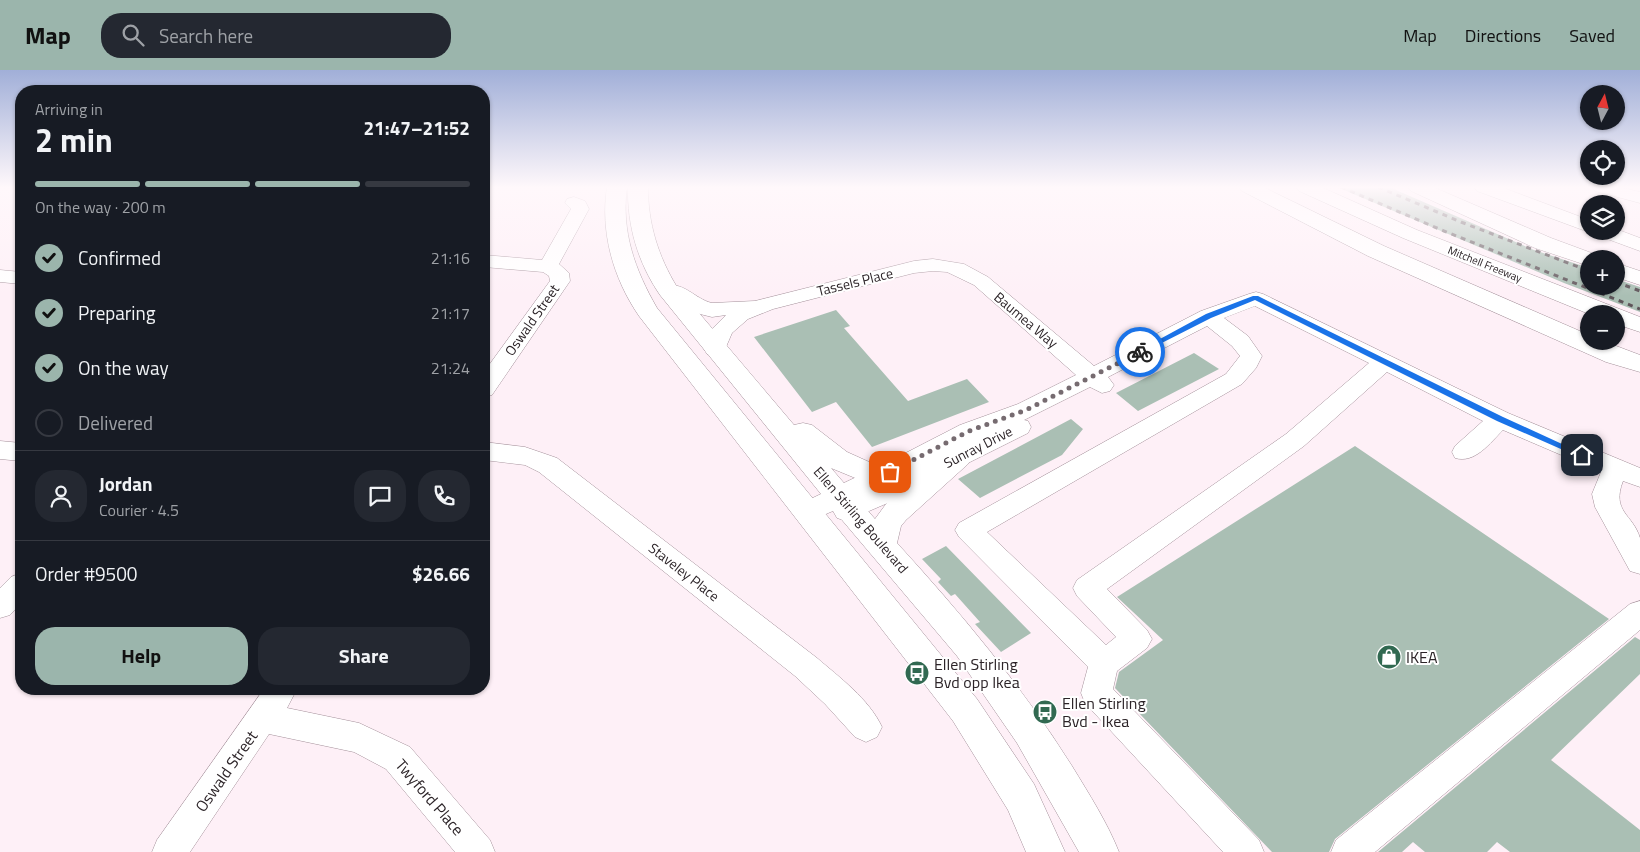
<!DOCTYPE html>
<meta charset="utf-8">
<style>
body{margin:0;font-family:"Titillium Web",sans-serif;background:#242831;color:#f1f3f6;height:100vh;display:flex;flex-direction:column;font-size:19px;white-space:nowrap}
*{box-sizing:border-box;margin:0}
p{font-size:16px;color:#9ea1a6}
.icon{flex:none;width:28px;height:28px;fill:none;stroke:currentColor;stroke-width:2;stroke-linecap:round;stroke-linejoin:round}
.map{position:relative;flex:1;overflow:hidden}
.side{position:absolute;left:15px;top:15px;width:475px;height:610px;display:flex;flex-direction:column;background:#171b24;border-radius:20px;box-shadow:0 1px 4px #0004}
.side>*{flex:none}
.needle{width:32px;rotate:7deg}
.controls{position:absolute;left:1580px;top:15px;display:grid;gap:10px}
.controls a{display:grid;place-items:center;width:45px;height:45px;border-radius:50%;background:#171b24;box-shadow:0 1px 4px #0004;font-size:25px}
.pin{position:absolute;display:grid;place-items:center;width:42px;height:42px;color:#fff;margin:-21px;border-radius:10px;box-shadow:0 2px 8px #0006}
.courier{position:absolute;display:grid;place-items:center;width:50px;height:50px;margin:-25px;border:4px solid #1a73e8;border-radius:50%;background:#fff;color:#222;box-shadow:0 1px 6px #0007}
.head em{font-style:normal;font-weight:700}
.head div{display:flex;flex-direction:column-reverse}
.head{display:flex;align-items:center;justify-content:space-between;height:85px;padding:0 20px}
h1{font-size:32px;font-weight:700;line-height:38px}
.bar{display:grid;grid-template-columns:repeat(4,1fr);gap:8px 5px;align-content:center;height:60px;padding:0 20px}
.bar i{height:6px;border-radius:4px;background:#363941}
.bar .active{background:#9bb5ac}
.bar p{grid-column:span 4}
.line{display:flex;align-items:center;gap:12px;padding:0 20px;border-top:1px solid #363941}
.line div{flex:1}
.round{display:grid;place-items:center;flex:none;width:52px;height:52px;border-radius:20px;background:#242831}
ol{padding:0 20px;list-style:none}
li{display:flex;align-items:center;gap:15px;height:55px}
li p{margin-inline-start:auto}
li .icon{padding:5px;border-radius:50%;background:#9bb5ac;color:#111;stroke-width:4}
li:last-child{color:#9ea1a6}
li i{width:28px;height:28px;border:2px solid #363941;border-radius:50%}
.primary-button{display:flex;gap:10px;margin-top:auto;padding:10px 20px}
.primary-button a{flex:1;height:58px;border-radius:20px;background:#9bb5ac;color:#111;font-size:20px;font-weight:700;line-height:58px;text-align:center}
.primary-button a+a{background:#242831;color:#f1f3f6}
header{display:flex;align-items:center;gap:30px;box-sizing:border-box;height:70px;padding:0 25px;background:#9bb5ac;color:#111}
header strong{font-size:24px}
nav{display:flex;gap:28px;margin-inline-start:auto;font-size:18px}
.search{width:350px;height:45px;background:#242831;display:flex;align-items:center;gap:12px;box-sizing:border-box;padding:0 18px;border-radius:20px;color:#9ea1a6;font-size:19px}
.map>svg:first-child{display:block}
.building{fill:#aabfb4}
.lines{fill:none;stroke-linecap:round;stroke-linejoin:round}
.minor-casing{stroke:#a4909a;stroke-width:1}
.major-casing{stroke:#a4909a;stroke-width:1}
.highway-casing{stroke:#a4909a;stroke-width:1}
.minor{fill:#fff;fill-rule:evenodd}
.major{fill:#fff;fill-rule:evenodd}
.highway{fill:#fff;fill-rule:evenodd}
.rail{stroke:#5f555a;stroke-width:3;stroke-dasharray:5 5;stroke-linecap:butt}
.route{fill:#1a73e8}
.done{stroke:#766b70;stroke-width:5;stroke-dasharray:0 9}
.labels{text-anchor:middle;stroke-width:4;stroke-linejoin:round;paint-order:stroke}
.far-street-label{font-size:11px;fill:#2c2428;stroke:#fff}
.street-label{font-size:14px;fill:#2c2428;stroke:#fff}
.near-poi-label{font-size:16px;fill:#2c2428;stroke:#fff;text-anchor:start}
.near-street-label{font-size:16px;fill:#2c2428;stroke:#fff}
</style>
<header>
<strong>Map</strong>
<div class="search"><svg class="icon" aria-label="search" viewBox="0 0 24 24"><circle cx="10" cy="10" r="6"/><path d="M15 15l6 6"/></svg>Search here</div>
<nav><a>Map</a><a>Directions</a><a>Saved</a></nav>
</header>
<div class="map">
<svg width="1640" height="782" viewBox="0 0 1640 782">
<rect width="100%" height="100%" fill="#fef0f7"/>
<path class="building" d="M1337,117H1389L1534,180L1589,198V216H1616V209L1640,217V242L1564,213Z
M836,240L850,256L844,258L908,331L967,309L989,332L872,377L836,332L812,342L754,267Z
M1194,283L1219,299L1138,341L1116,323Z
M1071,349L1083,359L1062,385L980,428L958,409Z
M1355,376L1609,549L1335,769L1329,782H1272L1115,618L1119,602L1163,570L1117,527Z
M946,476L1031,563L1001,582L975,554L980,552L955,524L951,526L938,512L941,509L922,489Z
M1635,567L1640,570V604L1551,690L1640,760V782H1510L1497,772L1487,782H1425L1413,772L1402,782H1378Z"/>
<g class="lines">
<defs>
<path id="minor" d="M1592,117H1619L1640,122V133L1595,121Z
M574,127L585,131L589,139L559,194L569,203L570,211L492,325L484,327V302L550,211L549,206L543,202L484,197V185L542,190L571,139L565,133L567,129Z
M933,189L964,194L988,207L1094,296L1201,241L1249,224L1256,222L1263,224L1508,343L1640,398V417L1623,411C1611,442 1633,444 1640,468C1640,478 1640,494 1640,504L1630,501L1595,437L1592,424L1601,402L1503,360C1490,373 1475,394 1455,388L1452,382L1455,376L1483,351L1387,302L1304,376L1107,519L1147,560L1152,569L1147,578L1117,601L1113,619L1259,770L1264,782H1223L1085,633L1081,623L1088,597L959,467L955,460L959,453L1226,304L1240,286L1232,276L1207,256L1108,307L1114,315L1110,321L1102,323L1090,317L1024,350L1028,351L1031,357L1028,363L890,432L846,451L837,448L833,441L807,452L798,449L794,442L798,435L894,389L960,355L1018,334L1076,305L974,215L947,202L933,201L914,203L773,239L748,249L732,263L723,284L715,286L707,284L704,279L711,260L726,245L712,247L692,242L678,230L661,224L658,220L661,216C684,210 694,229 712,233L755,231L914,191ZM1255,236L1369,293L1286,364L1077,510L1073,518L1077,526L1116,567L1106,575L987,462L1242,314L1256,298L1262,286L1248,266L1224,248Z
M0,200L21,202V214L0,212Z
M0,371L21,373V391L0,389Z
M484,372L525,377L557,388L817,588C839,607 869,629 882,657L877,667L866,672L855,667L825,634L795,606L539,402L525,395L484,390Z
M21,503V533L10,545L0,548V518L11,507Z
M1640,531V560L1375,782H1331L1336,770L1630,534Z
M264,619H297L287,638L359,653L410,677L490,770L495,782H455L386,699L354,682L269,664L190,782H152L157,770Z"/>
<path id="major" d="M607,117H627C621,161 635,200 657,238L977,629L1034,714L1065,782H1026L1008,740L953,651L639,246C613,208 600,162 607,117Z
M628,117H648C648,153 658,186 677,217L794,355L803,353L812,355L847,382L887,400L891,407L887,414L877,417L831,398L875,449L886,434L948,380L958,377L968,380L972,387L968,394L906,450L901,456L897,473C961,543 1021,615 1072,696C1089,724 1107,752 1119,782H1079L1017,673L957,586L842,450L660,225C638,193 627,156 628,117Z"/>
<path id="highway" d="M1239,117H1263L1384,176L1589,265V271H1603L1640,285V302L1606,292L1368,186L1242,121Z
M1296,117H1321L1417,160L1640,247V262L1616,254V244H1589L1403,168L1299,121Z
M1408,117H1433L1551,168L1597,185L1599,189H1589V196L1535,178L1411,121Z
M1474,117H1501L1589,150V161H1616V159L1640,168V181L1477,121Z
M1616,193L1640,201V215L1616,207Z"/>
</defs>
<use href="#minor" class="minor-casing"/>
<use href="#major" class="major-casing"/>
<use href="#highway" class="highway-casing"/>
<use href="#minor" class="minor"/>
<use href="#major" class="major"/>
<use href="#highway" class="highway"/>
<path class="rail" d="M1341,117L1444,161L1640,239
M1378,117L1461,152L1589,201
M1616,212L1640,221"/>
</g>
<linearGradient id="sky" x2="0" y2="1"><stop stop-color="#a1afd8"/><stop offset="0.52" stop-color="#fff8fb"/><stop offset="1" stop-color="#fff8fb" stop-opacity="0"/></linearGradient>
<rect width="1640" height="226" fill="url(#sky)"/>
<path class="route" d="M1253,226H1258L1503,347L1586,385L1582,388L1579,387L1497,351L1255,230L1211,248L1142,283L1136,282L1206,244Z"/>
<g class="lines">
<path class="done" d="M890,402L969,361L1026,340L1140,282"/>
</g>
<defs>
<symbol id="shop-disc" viewBox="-11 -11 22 22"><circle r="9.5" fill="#316951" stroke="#fff"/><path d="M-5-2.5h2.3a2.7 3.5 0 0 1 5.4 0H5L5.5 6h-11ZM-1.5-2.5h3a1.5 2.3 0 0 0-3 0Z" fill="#fff"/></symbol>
<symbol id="bus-disc" viewBox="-11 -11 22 22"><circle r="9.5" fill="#316951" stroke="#fff"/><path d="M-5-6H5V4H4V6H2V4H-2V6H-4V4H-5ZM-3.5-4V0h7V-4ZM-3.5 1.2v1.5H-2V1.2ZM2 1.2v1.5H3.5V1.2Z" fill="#fff"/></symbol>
</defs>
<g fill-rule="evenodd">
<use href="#shop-disc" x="1375" y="573" width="28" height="28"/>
<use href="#bus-disc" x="903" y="589" width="28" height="28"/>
<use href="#bus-disc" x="1031" y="628" width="28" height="28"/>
</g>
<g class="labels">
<g class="far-street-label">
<text transform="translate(1485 194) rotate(22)" y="4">Mitchell Freeway</text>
</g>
<g class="street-label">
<text transform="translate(855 212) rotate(-14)" y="5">Tassels Place</text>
<text transform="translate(532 250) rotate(-55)" y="5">Oswald Street</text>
<text transform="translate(1026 250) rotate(40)" y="5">Baumea Way</text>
<text transform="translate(978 377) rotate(-27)" y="5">Sunray Drive</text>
<text transform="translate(861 450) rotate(49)" y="5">Ellen Stirling Boulevard</text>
<text transform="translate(684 502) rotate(38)" y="5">Staveley Place</text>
</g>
<g class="near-poi-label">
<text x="1406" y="593">IKEA</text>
<text x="934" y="600">Ellen Stirling<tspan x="934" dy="18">Bvd opp Ikea</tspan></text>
<text x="1062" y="639">Ellen Stirling<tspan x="1062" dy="18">Bvd - Ikea</tspan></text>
</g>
<g class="near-street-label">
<text transform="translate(226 701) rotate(-55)" y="6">Oswald Street</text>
<text transform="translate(430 727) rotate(49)" y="6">Twyford Place</text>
</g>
</g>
</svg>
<div class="controls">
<a><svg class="needle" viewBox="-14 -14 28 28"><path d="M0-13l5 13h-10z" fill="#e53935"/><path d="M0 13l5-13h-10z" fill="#9ea1a6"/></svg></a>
<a><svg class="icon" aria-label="locate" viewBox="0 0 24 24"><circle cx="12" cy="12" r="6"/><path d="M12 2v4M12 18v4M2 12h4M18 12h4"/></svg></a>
<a><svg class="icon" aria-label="layers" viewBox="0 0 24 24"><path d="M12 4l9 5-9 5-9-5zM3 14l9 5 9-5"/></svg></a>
<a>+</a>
<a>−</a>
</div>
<div class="pin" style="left:890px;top:402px;background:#ea580c"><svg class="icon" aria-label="bag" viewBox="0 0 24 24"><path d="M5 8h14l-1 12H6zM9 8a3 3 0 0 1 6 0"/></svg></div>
<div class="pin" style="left:1582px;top:385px;background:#1f2937"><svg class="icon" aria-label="home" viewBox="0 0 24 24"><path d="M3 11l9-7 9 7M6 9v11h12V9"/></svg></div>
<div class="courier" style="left:1140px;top:282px"><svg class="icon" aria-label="bike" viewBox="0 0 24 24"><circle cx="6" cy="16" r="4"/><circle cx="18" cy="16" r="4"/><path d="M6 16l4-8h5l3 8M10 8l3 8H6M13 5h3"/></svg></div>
<section class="side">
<div class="head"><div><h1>2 min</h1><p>Arriving in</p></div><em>21:47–21:52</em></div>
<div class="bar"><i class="active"></i><i class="active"></i><i class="active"></i><i></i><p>On the way · 200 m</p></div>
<ol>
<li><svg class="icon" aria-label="check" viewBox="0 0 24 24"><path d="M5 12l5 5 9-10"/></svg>Confirmed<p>21:16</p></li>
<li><svg class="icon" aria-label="check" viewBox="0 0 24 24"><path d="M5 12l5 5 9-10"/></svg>Preparing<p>21:17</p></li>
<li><svg class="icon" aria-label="check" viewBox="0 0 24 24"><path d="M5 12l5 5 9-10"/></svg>On the way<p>21:24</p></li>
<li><i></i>Delivered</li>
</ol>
<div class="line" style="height:90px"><a class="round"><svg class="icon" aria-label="person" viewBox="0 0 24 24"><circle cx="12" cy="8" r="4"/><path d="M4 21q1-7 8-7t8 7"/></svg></a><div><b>Jordan</b><p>Courier · 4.5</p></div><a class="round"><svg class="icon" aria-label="chat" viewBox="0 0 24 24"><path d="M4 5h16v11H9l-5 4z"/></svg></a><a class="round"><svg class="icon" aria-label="phone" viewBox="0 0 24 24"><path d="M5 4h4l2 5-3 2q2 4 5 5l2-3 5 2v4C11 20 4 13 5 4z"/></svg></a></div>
<div class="line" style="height:65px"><div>Order #9500</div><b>$26.66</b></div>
<div class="primary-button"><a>Help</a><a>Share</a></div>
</section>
</div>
